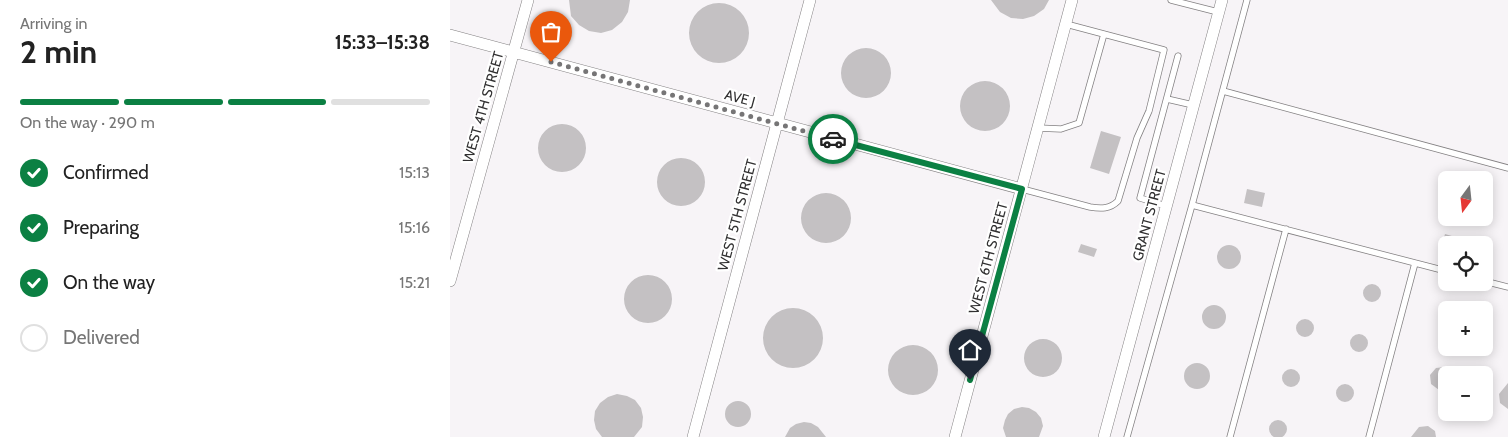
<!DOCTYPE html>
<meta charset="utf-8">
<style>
body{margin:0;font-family:Cabin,sans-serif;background:#f2f2f2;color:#222;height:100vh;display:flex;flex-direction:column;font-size:19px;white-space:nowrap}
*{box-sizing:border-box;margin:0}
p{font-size:16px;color:#767676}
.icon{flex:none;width:28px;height:28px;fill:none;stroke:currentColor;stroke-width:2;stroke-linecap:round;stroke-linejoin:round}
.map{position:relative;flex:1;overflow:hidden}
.drawer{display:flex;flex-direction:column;background:#fff;width:450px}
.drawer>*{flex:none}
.needle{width:32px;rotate:195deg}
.buttons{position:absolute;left:988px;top:171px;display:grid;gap:10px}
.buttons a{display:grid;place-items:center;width:55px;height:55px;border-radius:8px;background:#fff;box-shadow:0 2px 12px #0003;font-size:25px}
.pin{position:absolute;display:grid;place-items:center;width:42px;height:42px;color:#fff;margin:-51px -21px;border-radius:50% 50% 50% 0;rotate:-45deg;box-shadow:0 0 5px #0007}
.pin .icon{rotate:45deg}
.courier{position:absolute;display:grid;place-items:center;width:50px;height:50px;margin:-25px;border:4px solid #0b8043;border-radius:50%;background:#fff;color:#222;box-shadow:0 1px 6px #0007}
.summary em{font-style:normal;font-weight:700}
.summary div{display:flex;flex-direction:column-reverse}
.summary{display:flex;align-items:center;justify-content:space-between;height:85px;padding:0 20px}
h1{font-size:32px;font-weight:700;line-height:38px}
.bar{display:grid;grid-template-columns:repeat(4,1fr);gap:8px 5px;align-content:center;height:60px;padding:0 20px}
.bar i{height:6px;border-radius:4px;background:#e0e0e0}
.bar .active{background:#0b8043}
.bar p{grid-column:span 4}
ol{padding:0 20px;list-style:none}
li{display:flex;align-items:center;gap:15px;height:55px}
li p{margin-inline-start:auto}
li .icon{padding:5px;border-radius:50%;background:#0b8043;color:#fff;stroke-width:4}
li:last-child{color:#767676}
li i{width:28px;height:28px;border:2px solid #e0e0e0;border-radius:50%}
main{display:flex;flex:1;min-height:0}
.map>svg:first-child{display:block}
.building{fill:#c4c1c3}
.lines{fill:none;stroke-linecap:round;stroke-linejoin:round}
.lane-casing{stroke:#838082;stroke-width:7}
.street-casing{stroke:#838082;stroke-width:12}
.lane{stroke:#fff;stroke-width:5.5}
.street{stroke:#fff;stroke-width:11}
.done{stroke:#767576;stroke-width:5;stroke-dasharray:0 9}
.route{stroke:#0b8043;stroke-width:6}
.labels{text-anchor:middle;stroke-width:4.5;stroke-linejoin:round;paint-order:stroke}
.street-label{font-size:14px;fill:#313031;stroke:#fff}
</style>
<main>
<section class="drawer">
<div class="summary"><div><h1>2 min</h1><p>Arriving in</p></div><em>15:33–15:38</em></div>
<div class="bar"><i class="active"></i><i class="active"></i><i class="active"></i><i></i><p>On the way · 290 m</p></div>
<ol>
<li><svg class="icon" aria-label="check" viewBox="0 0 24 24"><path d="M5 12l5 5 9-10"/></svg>Confirmed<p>15:13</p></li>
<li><svg class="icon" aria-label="check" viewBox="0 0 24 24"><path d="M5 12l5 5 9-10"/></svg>Preparing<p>15:16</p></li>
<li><svg class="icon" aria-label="check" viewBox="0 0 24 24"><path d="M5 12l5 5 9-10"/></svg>On the way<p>15:21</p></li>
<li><i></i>Delivered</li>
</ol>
</section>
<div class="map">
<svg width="1058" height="437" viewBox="0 0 1058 437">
<rect width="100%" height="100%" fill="#f7f4f7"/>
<path class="building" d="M119,0H180L178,12L172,22L162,30L151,33L139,31L129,25L121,16Z
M541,0H599L594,9L584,16L573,19L561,18L550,12Z
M239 33a30 30 0 1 1 60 0a30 30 0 1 1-60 0Z
M391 73a25 25 0 1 1 50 0a25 25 0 1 1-50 0Z
M510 106a25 25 0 1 1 50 0a25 25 0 1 1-50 0Z
M88 148a24 24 0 1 1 48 0a24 24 0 1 1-48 0Z
M651,131L671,137L659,174L640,168Z
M207 182a24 24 0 1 1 48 0a24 24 0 1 1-48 0Z
M797,189L815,193L812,207L794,203Z
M351 218a25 25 0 1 1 50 0a25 25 0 1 1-50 0Z
M995,234L1012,239L1010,245H992Z
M631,244L647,249L644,257L628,252Z
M767 257a12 12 0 1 1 24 0a12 12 0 1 1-24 0Z
M174 299a24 24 0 1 1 48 0a24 24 0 1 1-48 0Z
M913 293a9 9 0 1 1 18 0a9 9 0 1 1-18 0Z
M752 317a12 12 0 1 1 24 0a12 12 0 1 1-24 0Z
M313 338a30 30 0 1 1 60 0a30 30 0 1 1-60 0Z
M846 328a9 9 0 1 1 18 0a9 9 0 1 1-18 0Z
M900 343a9 9 0 1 1 18 0a9 9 0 1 1-18 0Z
M574 358a19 19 0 1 1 38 0a19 19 0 1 1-38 0Z
M438 370a25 25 0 1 1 50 0a25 25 0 1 1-50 0Z
M734 376a13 13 0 1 1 26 0a13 13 0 1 1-26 0Z
M995,367L1005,375H996V389L989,390L981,384L980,375L986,368Z
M832 378a9 9 0 1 1 18 0a9 9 0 1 1-18 0Z
M1058,383V409L1050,403L1049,394Z
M886 393a9 9 0 1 1 18 0a9 9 0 1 1-18 0Z
M167,394L177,396L185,400L191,408L193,417L192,427L184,437H152L146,429L144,420L145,411L150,403L158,397Z
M275 414a13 13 0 1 1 26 0a13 13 0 1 1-26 0Z
M572,407L579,408L586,412L591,418L593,426L589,437H556L553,428L555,420L558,414L564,409Z
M819 429a9 9 0 1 1 18 0a9 9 0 1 1-18 0Z
M354,422L361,423L368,427L376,437H335L340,428L346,424Z
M978,426L985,431L986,437H961L969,427Z"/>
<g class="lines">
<defs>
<path id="lane" d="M721,0L768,12
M773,91L1058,168
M717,99L743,105
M588,128L611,129L629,123L654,34
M572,189L640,207C651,209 660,209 668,201L687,138L699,111L714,50L616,24
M742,205L996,271
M716,206L690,198L728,56
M1034,281L1058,287
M677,437L742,205L797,0
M780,437L836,229
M919,437L965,263"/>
<path id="street" d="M0,35L572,189
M0,281L78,0
M243,437L360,0
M505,437L622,0
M654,437L772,0"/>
</defs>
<use href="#lane" class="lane-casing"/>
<use href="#street" class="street-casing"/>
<use href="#lane" class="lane"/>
<use href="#street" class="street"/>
</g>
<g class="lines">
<path class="done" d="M101,62L383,139"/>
<path class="route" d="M383,139L572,189L520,380"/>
</g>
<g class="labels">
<g class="street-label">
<text transform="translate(290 98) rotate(15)" y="5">AVE J</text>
<text transform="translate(33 107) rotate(-74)" y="5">WEST 4TH STREET</text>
<text transform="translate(287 215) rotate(-75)" y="5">WEST 5TH STREET</text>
<text transform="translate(699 215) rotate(-75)" y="5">GRANT STREET</text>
<text transform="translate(538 258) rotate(-75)" y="5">WEST 6TH STREET</text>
</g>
</g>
</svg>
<div class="buttons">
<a><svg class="needle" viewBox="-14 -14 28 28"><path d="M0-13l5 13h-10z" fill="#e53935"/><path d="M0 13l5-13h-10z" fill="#767676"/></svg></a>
<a><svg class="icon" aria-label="locate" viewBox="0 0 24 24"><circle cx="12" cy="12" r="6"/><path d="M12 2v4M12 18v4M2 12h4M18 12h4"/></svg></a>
<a>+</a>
<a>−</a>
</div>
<div class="pin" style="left:101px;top:62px;background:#ea580c"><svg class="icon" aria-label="bag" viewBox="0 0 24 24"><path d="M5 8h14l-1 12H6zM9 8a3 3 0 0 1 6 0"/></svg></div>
<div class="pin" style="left:520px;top:380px;background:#1f2937"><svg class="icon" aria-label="home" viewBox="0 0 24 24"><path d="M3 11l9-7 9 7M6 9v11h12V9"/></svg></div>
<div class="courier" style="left:383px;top:139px"><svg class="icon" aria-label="car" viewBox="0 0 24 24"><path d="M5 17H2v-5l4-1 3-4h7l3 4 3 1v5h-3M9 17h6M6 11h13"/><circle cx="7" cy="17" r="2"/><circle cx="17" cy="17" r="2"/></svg></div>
</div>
</main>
